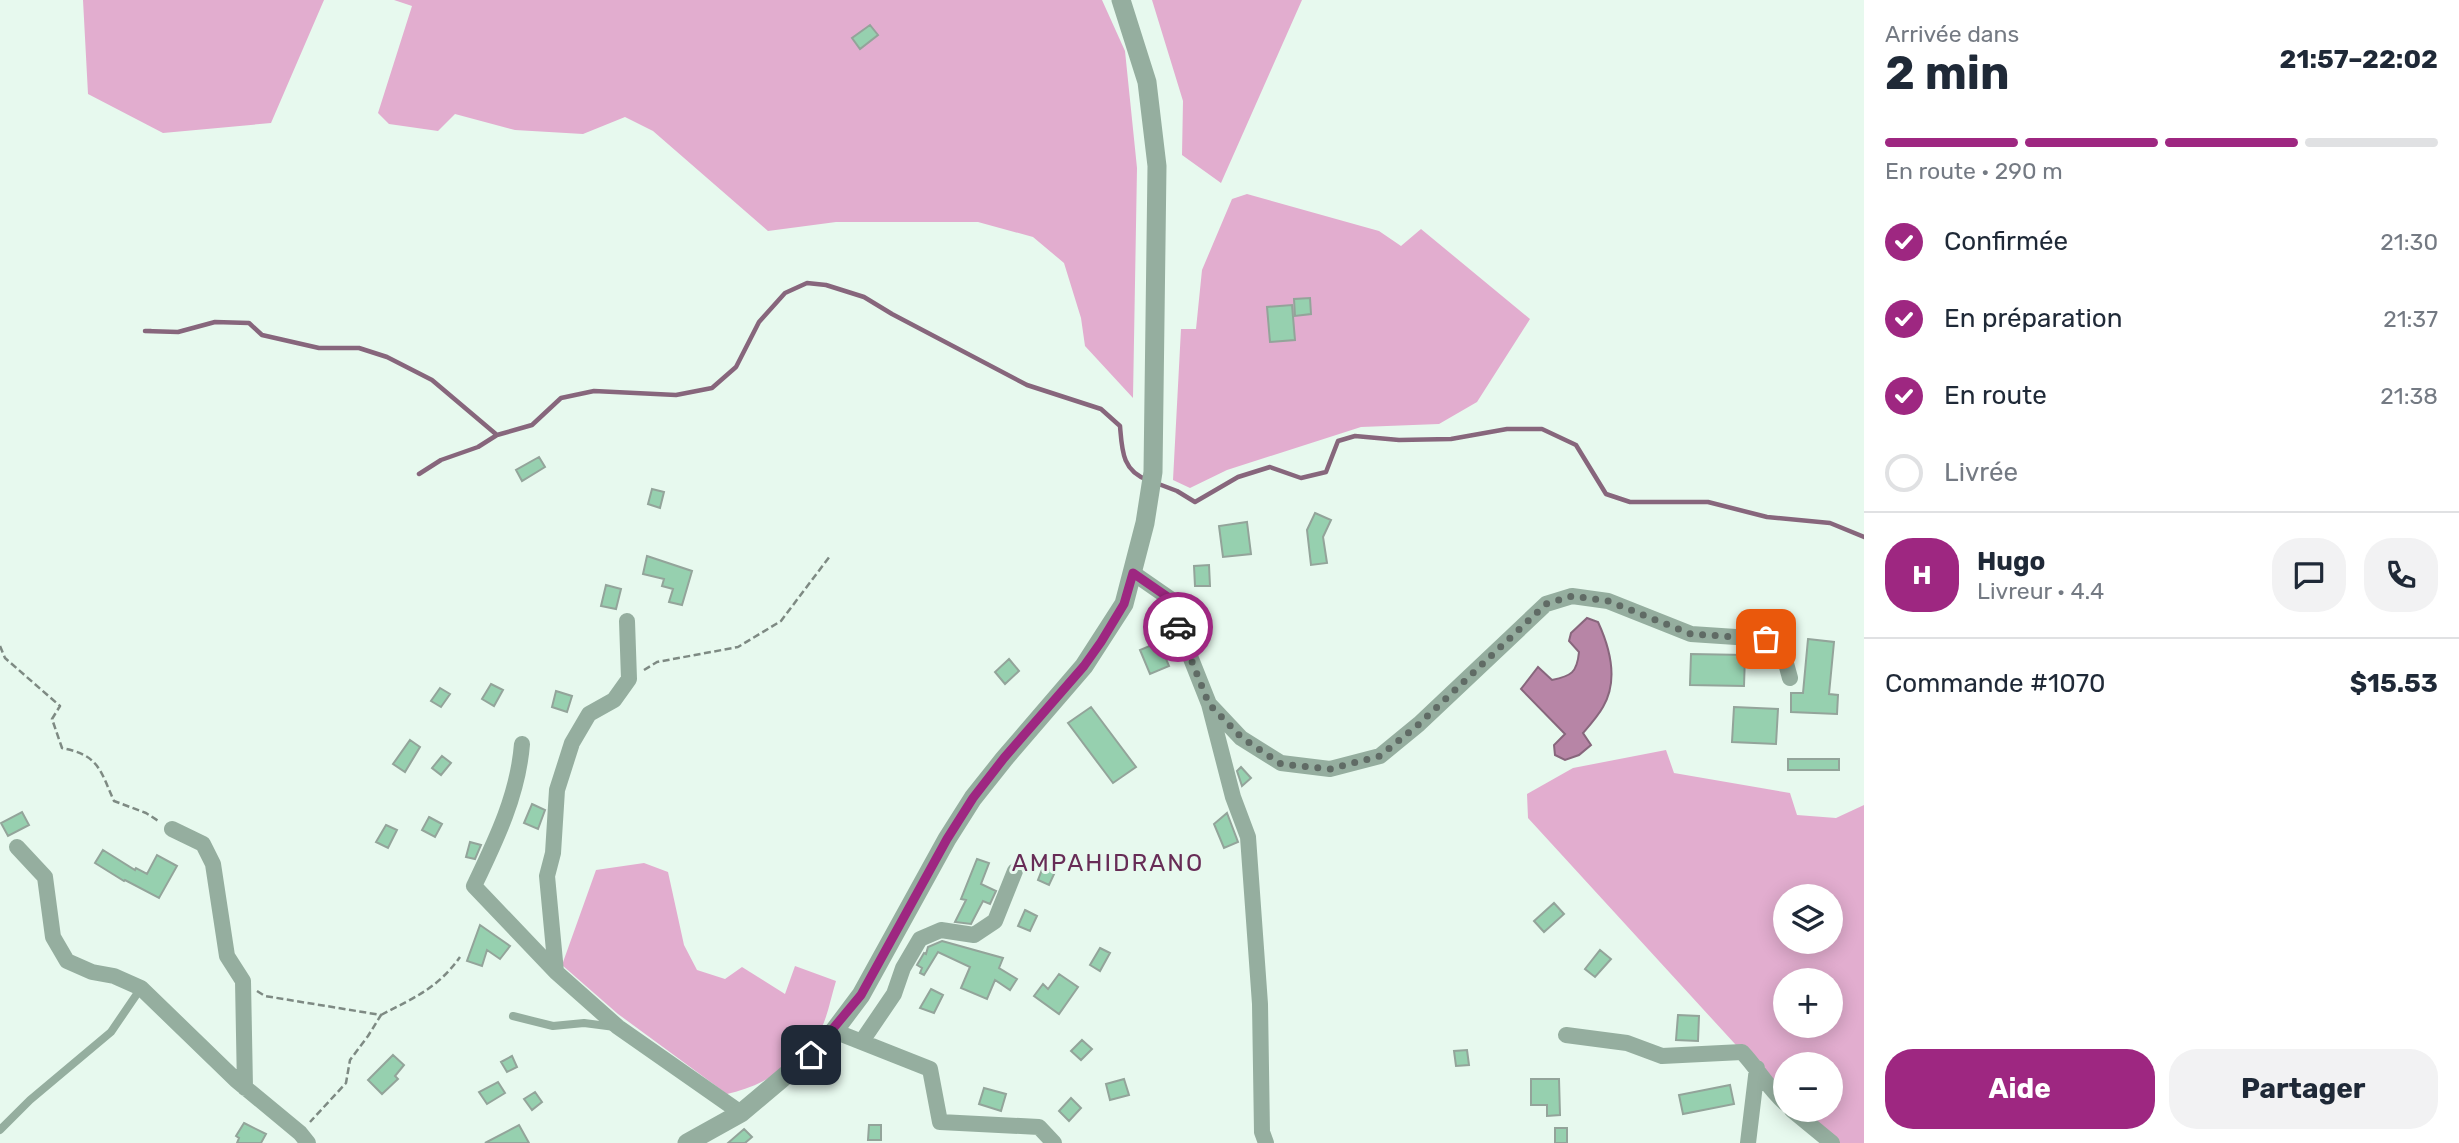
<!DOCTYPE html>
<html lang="fr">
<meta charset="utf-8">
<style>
body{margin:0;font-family:Rubik,sans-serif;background:#f2f2f3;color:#1f2937;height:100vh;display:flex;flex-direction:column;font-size:26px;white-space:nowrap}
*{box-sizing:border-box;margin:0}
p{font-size:23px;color:#747a83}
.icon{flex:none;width:38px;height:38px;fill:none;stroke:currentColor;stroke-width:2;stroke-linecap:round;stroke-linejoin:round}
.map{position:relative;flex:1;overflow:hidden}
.panel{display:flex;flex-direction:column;background:#fff;width:595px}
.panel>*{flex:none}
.tools{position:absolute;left:1773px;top:884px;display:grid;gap:14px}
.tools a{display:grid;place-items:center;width:70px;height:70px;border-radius:50%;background:#fff;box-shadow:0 4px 18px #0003;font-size:35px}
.pin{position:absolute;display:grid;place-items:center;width:60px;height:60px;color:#fff;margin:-30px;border-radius:14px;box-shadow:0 4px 10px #0006}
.courier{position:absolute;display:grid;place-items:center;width:70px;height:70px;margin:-35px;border:5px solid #9e2781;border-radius:50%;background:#fff;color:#222;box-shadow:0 2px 9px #0007}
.summary em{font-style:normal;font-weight:700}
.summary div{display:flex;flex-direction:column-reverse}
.summary{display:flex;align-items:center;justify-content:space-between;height:119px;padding:0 21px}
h1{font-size:46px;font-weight:700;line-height:52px}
.bar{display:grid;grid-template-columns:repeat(4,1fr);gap:10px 7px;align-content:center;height:84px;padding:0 21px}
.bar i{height:9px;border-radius:5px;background:#e0e1e3}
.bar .selected{background:#9e2781}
.bar p{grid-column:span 4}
.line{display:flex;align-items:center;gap:18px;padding:0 21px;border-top:2px solid #e0e1e3}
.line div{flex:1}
.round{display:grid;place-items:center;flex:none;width:74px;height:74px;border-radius:28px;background:#f2f2f3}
ol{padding:0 21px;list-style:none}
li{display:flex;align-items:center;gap:21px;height:77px}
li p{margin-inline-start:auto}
li .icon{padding:7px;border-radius:50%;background:#9e2781;color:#fff;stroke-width:4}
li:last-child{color:#747a83}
li i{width:38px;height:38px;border:4px solid #e0e1e3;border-radius:50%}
.primary-button{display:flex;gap:14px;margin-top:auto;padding:14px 21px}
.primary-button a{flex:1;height:80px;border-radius:28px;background:#9e2781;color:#fff;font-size:28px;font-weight:700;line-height:80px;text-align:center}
.primary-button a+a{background:#f2f2f3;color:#1f2937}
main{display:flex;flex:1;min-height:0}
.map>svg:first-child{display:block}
.forest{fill:#e2adcf;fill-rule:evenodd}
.water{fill:#b785a6;stroke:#87667c;stroke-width:2}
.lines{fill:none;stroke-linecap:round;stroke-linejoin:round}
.stream{stroke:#87667c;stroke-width:4.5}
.building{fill:#96d0af;stroke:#93a49a;stroke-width:2}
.path{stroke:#7e8a83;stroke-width:2.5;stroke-dasharray:7 3.5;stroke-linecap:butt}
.service{stroke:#95ae9f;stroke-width:8}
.minor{stroke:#95ae9f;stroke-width:16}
.tertiary{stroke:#95ae9f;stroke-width:19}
.done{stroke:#606b65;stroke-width:7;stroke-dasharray:0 12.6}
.route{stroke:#9e2781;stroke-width:9}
.labels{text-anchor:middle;stroke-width:6;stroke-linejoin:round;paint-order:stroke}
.neighbourhood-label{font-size:24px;letter-spacing:2px;fill:#672c56;stroke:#e7f9ee}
</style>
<main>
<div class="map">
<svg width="1864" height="1143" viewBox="0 0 1864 1143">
<rect width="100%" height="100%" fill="#e7f9ee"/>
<path class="forest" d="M83,0H324L271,123L163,133L88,94Z
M394,0H1102L1125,51L1137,168L1133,398L1085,346L1081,318L1064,263L1033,237L978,222H836L768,231L653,131L625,117L583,134L515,130L455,114L438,131L389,124L378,113L412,6Z
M1152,0H1302L1221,183L1182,155L1183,101Z
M1247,194L1379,231L1401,246L1421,229L1530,319L1477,402L1439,424L1361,427L1227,470L1190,488L1173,480L1181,329H1196L1202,270L1232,199Z
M1666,750L1674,773L1790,793L1797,815L1836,818L1864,805V1143H1836L1794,1110H1830V1064H1785V1102L1757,1068L1528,818L1527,794L1573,768ZM1785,896H1830V942H1785ZM1785,980H1830V1026H1785Z
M644,863L668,872L684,945L697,970L725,979L742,967L785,994L795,966L836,981C831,997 828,1015 821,1029C806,1061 761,1087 727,1094L618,1014L562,965L596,870Z"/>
<path class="water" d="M1587,618L1598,622C1610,648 1619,680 1603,707C1598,716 1590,725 1583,733L1591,745L1579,755L1565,760L1555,755L1554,745L1565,734L1521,689L1538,667L1552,680C1571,676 1577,673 1579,652L1569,641L1571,633Z"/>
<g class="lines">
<path class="stream" d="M151,331H145L178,332L215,322L249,323L262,335L319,348H359L387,357L432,380L497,435
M419,474L441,460L478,447L497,435L532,425L561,398L594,391L676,395L712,388L736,367L759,322L785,293L807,283L826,285L864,297L892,314L1027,385L1101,409L1120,426C1122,450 1122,471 1148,480
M1156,483L1177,491L1195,502L1238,477L1270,467L1301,478L1326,472L1338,441L1355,436L1399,440L1451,439L1507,429H1542L1576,445L1606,494L1630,502H1708L1767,517L1830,523L1864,537"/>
</g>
<path class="building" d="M870,25L878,35L860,49L852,38Z
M1310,298L1311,314L1295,316L1294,299Z
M1292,305L1295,340L1270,342L1267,307Z
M539,457L545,467L522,481L516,470Z
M652,489L664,492L660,508L648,504Z
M1315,513L1331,520L1323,537L1327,563L1311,565L1307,530Z
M1247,522L1251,554L1223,557L1219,526Z
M647,556L692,571L682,605L669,602L673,589L662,586L664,579L643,574Z
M1209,565L1210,586H1195L1194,566Z
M606,585L621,589L616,609L601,606Z
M1808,639L1834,642L1829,694L1838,695L1837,714L1791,712V693H1803Z
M1159,642L1169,666L1150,674L1140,650Z
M1691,654L1745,655L1744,686L1690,685Z
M1009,659L1019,671L1005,684L995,672Z
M491,684L503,690L494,706L482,699Z
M440,688L450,694L441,707L431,701Z
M556,691L572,696L567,712L552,707Z
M1091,707L1136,767L1113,783L1068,723Z
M1734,707L1778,709L1776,744L1732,742Z
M410,740L420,747L405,772L393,764Z
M442,756L451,763L441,775L432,768Z
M1788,759H1839V770H1788Z
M1241,767L1251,778L1242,786L1237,771Z
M532,804L545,810L538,829L524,823Z
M22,812L29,825L8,836L1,823Z
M1227,813L1238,842L1224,848L1214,824Z
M429,817L442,824L435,837L422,830Z
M386,825L397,830L388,848L376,842Z
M470,842L481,845L475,859L466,857Z
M103,850L135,870L136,868L147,874L157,855L177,866L159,898L125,880L124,881L95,863Z
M977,859L989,863L981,884L996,891L990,904L983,901L971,924L955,922L966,900L961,899Z
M1043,867L1055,872L1049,885L1038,880Z
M1554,903L1564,914L1544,932L1534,921Z
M1025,910L1037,916L1030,931L1018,926Z
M480,925L510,946L500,959L487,950L482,966L467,961Z
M942,941L1003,958L999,968L1017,979L1010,990L995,980L987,999L961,988L970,967L938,952L924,975L920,973L922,968L917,965L924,953L926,954L928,947Z
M1100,948L1110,953L1100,971L1090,965Z
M1600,950L1611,959L1595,977L1585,969Z
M1059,974L1078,987L1059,1014L1034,996L1043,984L1048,989Z
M931,989L943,995L934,1013L920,1008Z
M1678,1015L1699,1016L1698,1041L1676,1040Z
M1082,1040L1092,1049L1081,1060L1071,1051Z
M1467,1050L1469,1065L1456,1066L1454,1051Z
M393,1055L404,1065L395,1076L398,1079L382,1094L368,1080Z
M512,1056L517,1067L507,1072L501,1062Z
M1124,1079L1129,1095L1110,1100L1106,1084Z
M1531,1079H1559L1560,1115L1547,1116V1105H1531Z
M498,1082L505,1093L487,1104L479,1092Z
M1730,1085L1734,1104L1683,1114L1679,1095Z
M984,1088L1006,1094L1001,1111L979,1104Z
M535,1092L542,1102L532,1110L524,1099Z
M1071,1098L1081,1108L1069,1121L1059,1111Z
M244,1123L266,1134L261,1143H237L239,1138L236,1136Z
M519,1125L529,1143H485Z
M869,1125H881V1140H868Z
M1555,1128H1567V1143H1555Z
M744,1129L752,1137L745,1143H728Z"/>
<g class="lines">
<path class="path" d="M0,646L5,658L60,706L52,719L62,748C99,755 100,770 114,801L146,813L160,822
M644,670L657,662L738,647L781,621L830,556
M257,991L265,996L381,1015L368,1036L350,1060L346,1083L310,1122
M381,1015C415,997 437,989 460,957"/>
<path class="service" d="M513,1016L553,1026L584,1023L615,1027
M0,1130L30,1100L111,1032L141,988"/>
<path class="minor" d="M1133,573L1172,600L1173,612L1182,636L1209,704L1241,738L1281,763L1330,769L1380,756L1419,724L1546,604L1572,596L1608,601L1691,634L1766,639L1782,649L1790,678
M1209,704L1233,797L1248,837L1260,1004L1262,1132L1266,1143
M522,744C518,795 496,840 474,886L556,972L618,1027L741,1113
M172,829L203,844L213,864L227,956L243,981L245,1088
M17,847L45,877L53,937L67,961L92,972L114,976L141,988L236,1080L300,1133L308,1143
M556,972L547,876L553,853L557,790L572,743L589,714L614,700L629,679L627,621
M834,1031L930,1069L940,1122L1039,1127L1054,1143
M1566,1035L1627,1043L1662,1056L1742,1052C1758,1069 1768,1088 1785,1103
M862,1041L894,994L903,968L920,939L941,930L974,935L995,921L1015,871
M1792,1110L1832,1143
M1748,1143L1757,1068"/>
<path class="tertiary" d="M687,1143L741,1113L811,1054L834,1031L861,995L947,839L973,798L1004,759L1084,666L1124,604L1145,523L1153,472L1157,166L1147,82L1121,0"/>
</g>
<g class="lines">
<path class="done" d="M1178,627L1209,704L1241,737L1281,764L1330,769L1380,756L1419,724L1546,604L1572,596L1608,601L1691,634L1766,639"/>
<path class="route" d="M811,1055L861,995L947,839L973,798L1004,758L1084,666L1101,642L1124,604L1133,573L1172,600L1173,612L1178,627"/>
</g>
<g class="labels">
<g class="neighbourhood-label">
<text x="1108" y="871">AMPAHIDRANO</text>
</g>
</g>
</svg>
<div class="tools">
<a><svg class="icon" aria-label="layers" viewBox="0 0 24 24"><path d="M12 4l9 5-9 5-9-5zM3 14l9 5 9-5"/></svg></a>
<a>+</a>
<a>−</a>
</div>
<div class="pin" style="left:1766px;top:639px;background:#ea580c"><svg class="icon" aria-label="bag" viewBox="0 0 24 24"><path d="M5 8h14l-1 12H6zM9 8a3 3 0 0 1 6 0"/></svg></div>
<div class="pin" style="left:811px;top:1055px;background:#1f2937"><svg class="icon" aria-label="home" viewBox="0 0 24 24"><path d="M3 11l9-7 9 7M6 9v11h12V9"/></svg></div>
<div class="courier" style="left:1178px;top:627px"><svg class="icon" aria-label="car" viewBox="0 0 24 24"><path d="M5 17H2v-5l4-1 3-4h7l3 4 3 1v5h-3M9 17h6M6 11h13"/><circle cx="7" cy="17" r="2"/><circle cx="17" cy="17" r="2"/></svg></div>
</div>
<section class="panel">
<div class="summary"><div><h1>2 min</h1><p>Arrivée dans</p></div><em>21:57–22:02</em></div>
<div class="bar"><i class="selected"></i><i class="selected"></i><i class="selected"></i><i></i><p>En route · 290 m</p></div>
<ol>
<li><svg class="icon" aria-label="check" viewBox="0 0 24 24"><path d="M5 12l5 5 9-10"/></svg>Confirmée<p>21:30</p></li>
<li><svg class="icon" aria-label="check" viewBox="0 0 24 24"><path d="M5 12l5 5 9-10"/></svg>En préparation<p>21:37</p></li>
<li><svg class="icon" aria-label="check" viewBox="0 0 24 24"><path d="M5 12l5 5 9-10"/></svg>En route<p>21:38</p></li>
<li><i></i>Livrée</li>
</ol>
<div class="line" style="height:126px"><b class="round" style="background:#9e2781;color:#fff">H</b><div><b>Hugo</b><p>Livreur · 4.4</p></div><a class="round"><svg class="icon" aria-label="chat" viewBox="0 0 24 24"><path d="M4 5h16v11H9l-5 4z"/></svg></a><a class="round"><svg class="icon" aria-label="phone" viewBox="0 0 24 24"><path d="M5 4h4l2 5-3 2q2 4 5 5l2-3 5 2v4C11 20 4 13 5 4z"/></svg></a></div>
<div class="line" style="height:91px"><div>Commande #1070</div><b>$15.53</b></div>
<div class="primary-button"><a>Aide</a><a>Partager</a></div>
</section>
</main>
